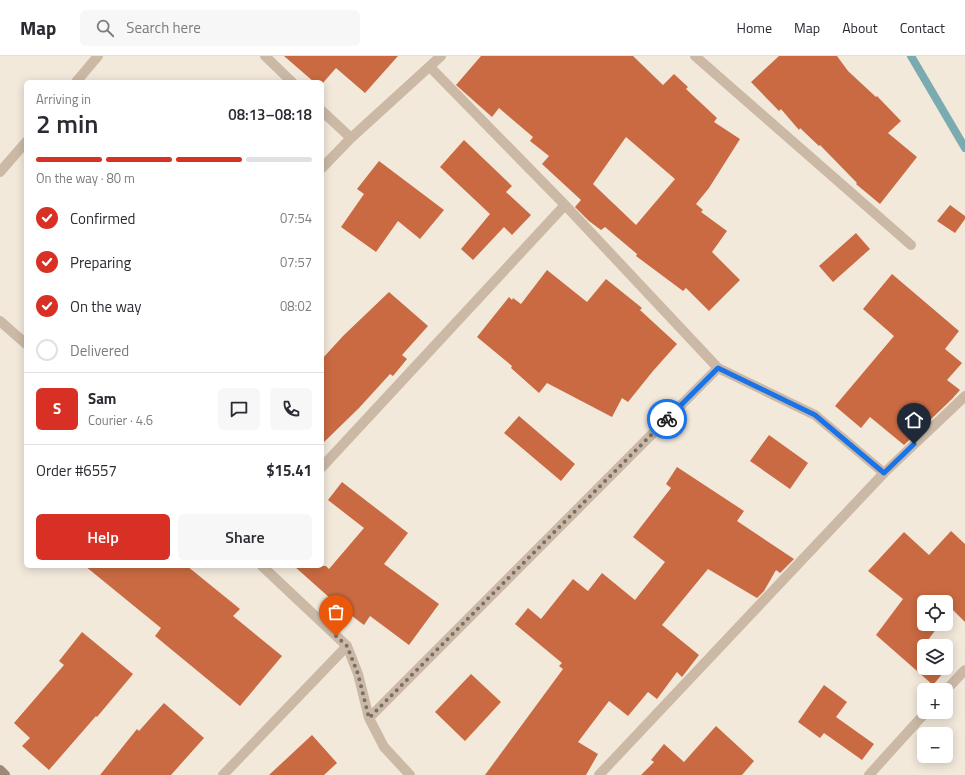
<!DOCTYPE html>
<meta charset="utf-8">
<style>
body{margin:0;font-family:"Titillium Web",sans-serif;background:#f7f7f7;color:#2b2b33;height:100vh;display:flex;flex-direction:column;font-size:15px;white-space:nowrap}
*{box-sizing:border-box;margin:0}
p{font-size:13px;color:#7c7c81}
.icon{flex:none;width:22px;height:22px;fill:none;stroke:currentColor;stroke-width:2;stroke-linecap:round;stroke-linejoin:round}
.map{position:relative;flex:1;overflow:hidden}
.details{position:absolute;left:24px;top:24px;width:300px;height:488px;display:flex;flex-direction:column;background:#fff;border-radius:6px;box-shadow:0 2px 10px #0003}
.details>*{flex:none}
.buttons{position:absolute;left:917px;top:539px;display:grid;gap:8px}
.buttons a{display:grid;place-items:center;width:36px;height:36px;border-radius:6px;background:#fff;box-shadow:0 2px 10px #0003;font-size:20px}
.pin{position:absolute;display:grid;place-items:center;width:34px;height:34px;color:#fff;margin:-41px -17px;border-radius:50% 50% 50% 0;rotate:-45deg;box-shadow:0 0 4px #0007}
.pin .icon{rotate:45deg}
.courier{position:absolute;display:grid;place-items:center;width:40px;height:40px;margin:-20px;border:3px solid #1a73e8;border-radius:50%;background:#fff;color:#222;box-shadow:0 1px 5px #0007}
.summary em{font-style:normal;font-weight:600}
.summary div{display:flex;flex-direction:column-reverse}
.summary{display:flex;align-items:center;justify-content:space-between;height:68px;padding:0 12px}
h1{font-size:26px;font-weight:600;line-height:30px}
.bar{display:grid;grid-template-columns:repeat(4,1fr);gap:6px 4px;align-content:center;height:48px;padding:0 12px}
.bar i{height:5px;border-radius:3px;background:#e1e1e2}
.bar .selected{background:#d93025}
.bar p{grid-column:span 4}
.line{display:flex;align-items:center;gap:10px;padding:0 12px;border-top:1px solid #e1e1e2}
.line div{flex:1}
.round{display:grid;place-items:center;flex:none;width:42px;height:42px;border-radius:6px;background:#f7f7f7}
ol{padding:0 12px;list-style:none}
li{display:flex;align-items:center;gap:12px;height:44px}
li p{margin-inline-start:auto}
li .icon{padding:4px;border-radius:50%;background:#d93025;color:#fff;stroke-width:4}
li:last-child{color:#7c7c81}
li i{width:22px;height:22px;border:2px solid #e1e1e2;border-radius:50%}
.primary-button{display:flex;gap:8px;margin-top:auto;padding:8px 12px}
.primary-button a{flex:1;height:46px;border-radius:6px;background:#d93025;color:#fff;font-size:16px;font-weight:600;line-height:46px;text-align:center}
.primary-button a+a{background:#f7f7f7;color:#2b2b33}
header{display:flex;align-items:center;gap:24px;box-sizing:border-box;height:56px;padding:0 20px;background:#fff;border-bottom:1px solid #e1e1e2}
header strong{font-size:19px}
nav{display:flex;gap:22px;margin-inline-start:auto;font-size:14px}
.search{width:280px;height:36px;background:#f7f7f7;display:flex;align-items:center;gap:10px;box-sizing:border-box;padding:0 14px;border-radius:6px;color:#7c7c81;font-size:15px}
.map>svg:first-child{display:block}
.lines{fill:none;stroke-linecap:round;stroke-linejoin:round}
.stream{stroke:#79abb0;stroke-width:8}
.building{fill:#c96a42;fill-rule:evenodd}
.minor{stroke:#cbb9a6;stroke-width:10}
.tertiary{stroke:#cbb9a6;stroke-width:10}
.secondary{stroke:#9f8878;stroke-width:10}
.done{stroke:#786f66;stroke-width:4;stroke-dasharray:0 7.2}
.route{stroke:#1a73e8;stroke-width:5}
</style>
<header>
<strong>Map</strong>
<div class="search"><svg class="icon" aria-label="search" viewBox="0 0 24 24"><circle cx="10" cy="10" r="6"/><path d="M15 15l6 6"/></svg>Search here</div>
<nav><a>Home</a><a>Map</a><a>About</a><a>Contact</a></nav>
</header>
<div class="map">
<svg width="965" height="719" viewBox="0 0 965 719">
<rect width="100%" height="100%" fill="#f2e9db"/>
<g class="lines">
<path class="stream" d="M911,0L965,92"/>
</g>
<path class="building" d="M284,0H398L365,37L336,12L322,28V26H314Z
M481,0H633L663,29L674,18L688,31L686,33L717,62L714,66L740,83L709,132L696,148L703,154L701,156L727,175L712,196L740,224L709,255L686,232L683,235L636,200L637,198L605,171L601,174L589,165L575,151L581,144L542,108L549,100L530,85L533,81L499,52L492,61L456,29ZM626,81L675,123L636,169L593,128Z
M779,0H837L848,15L876,41L877,40L901,65L888,77L917,101L880,148L856,128L857,127L820,89L819,90L800,72L799,74L781,53L779,55L751,26Z
M464,84L512,130L506,136L531,159L512,179L504,171L473,204L461,193L490,158L440,111Z
M379,105L444,154L420,183L398,165L376,196L341,171L364,138L357,133Z
M950,149L965,160V163L955,177L937,165Z
M856,177L870,193L833,226L819,210Z
M547,214L587,246L606,223L642,252L640,254L677,288L653,315L628,346L622,342L612,361L547,327L539,337L511,312L512,310L477,281L509,241L512,244L513,242L521,248Z
M892,218L959,275L945,293L962,307L947,324L960,334L952,343L904,389L870,361L861,372L835,350L894,280L863,253Z
M389,236L428,270L402,299L407,303L393,320L390,318L359,352L322,388V303L343,280Z
M519,360L575,408L561,425L504,377Z
M769,379L808,407L790,433L750,405Z
M677,411L744,455L737,465L794,503L780,517L776,514L764,535L757,542L708,513L662,569L699,599L682,621L677,616L657,643L648,636L628,660L609,645L578,686L598,698L586,719H485L563,613L559,610L562,607L515,568L528,552L541,563L573,523L588,535L602,517L635,544L665,506L633,481L671,432L666,428Z
M342,426L408,477L384,508L439,548L409,589L370,560L364,569L340,551L294,510H326L329,513L364,472L328,444Z
M951,475L965,488V566L951,552L946,559V546H924V568H940L925,588L927,590H924V612H946V607L949,610L933,629L876,579L903,543L868,515L904,476L929,499Z
M85,510H187L240,553L233,560L282,600L240,650L155,580L161,572Z
M82,576L133,618L97,661L96,660L49,714L22,690L30,682L14,667L64,609L59,605Z
M471,618L501,646L465,685L435,656Z
M824,629L847,646L836,661L874,688L862,704L824,677L820,682L798,666Z
M164,647L204,682L171,719H100L137,673L139,675Z
M716,670L754,705L742,719H641L654,706L651,704L664,688L684,706Z
M312,679L337,707L324,719H269Z"/>
<g class="lines">
<path class="minor" d="M265,0L292,26
M695,0L911,189
M430,11L565,149L718,312L815,359L884,417
M322,55L351,82
M322,112L351,82L441,0
M0,265L26,288
M322,411L565,149
M262,510L347,590L358,618L369,662L384,691L410,719
M946,634L965,614
M369,662L718,312
M223,719L347,590
M599,719L884,417L965,340
M869,719L926,656"/>
<path class="tertiary" d="M76,26L98,0
M0,116L26,86"/>
<path class="secondary" d="M0,714L5,719"/>
</g>
<g class="lines">
<path class="done" d="M336,580L347,590L358,618L369,662L667,363"/>
<path class="route" d="M667,363L718,312L815,359L884,417L914,388"/>
</g>
</svg>
<div class="buttons">
<a><svg class="icon" aria-label="locate" viewBox="0 0 24 24"><circle cx="12" cy="12" r="6"/><path d="M12 2v4M12 18v4M2 12h4M18 12h4"/></svg></a>
<a><svg class="icon" aria-label="layers" viewBox="0 0 24 24"><path d="M12 4l9 5-9 5-9-5zM3 14l9 5 9-5"/></svg></a>
<a>+</a>
<a>−</a>
</div>
<div class="pin" style="left:336px;top:580px;background:#ea580c"><svg class="icon" aria-label="bag" viewBox="0 0 24 24"><path d="M5 8h14l-1 12H6zM9 8a3 3 0 0 1 6 0"/></svg></div>
<div class="pin" style="left:914px;top:388px;background:#1f2937"><svg class="icon" aria-label="home" viewBox="0 0 24 24"><path d="M3 11l9-7 9 7M6 9v11h12V9"/></svg></div>
<div class="courier" style="left:667px;top:363px"><svg class="icon" aria-label="bike" viewBox="0 0 24 24"><circle cx="6" cy="16" r="4"/><circle cx="18" cy="16" r="4"/><path d="M6 16l4-8h5l3 8M10 8l3 8H6M13 5h3"/></svg></div>
<section class="details">
<div class="summary"><div><h1>2 min</h1><p>Arriving in</p></div><em>08:13–08:18</em></div>
<div class="bar"><i class="selected"></i><i class="selected"></i><i class="selected"></i><i></i><p>On the way · 80 m</p></div>
<ol>
<li><svg class="icon" aria-label="check" viewBox="0 0 24 24"><path d="M5 12l5 5 9-10"/></svg>Confirmed<p>07:54</p></li>
<li><svg class="icon" aria-label="check" viewBox="0 0 24 24"><path d="M5 12l5 5 9-10"/></svg>Preparing<p>07:57</p></li>
<li><svg class="icon" aria-label="check" viewBox="0 0 24 24"><path d="M5 12l5 5 9-10"/></svg>On the way<p>08:02</p></li>
<li><i></i>Delivered</li>
</ol>
<div class="line" style="height:72px"><b class="round" style="background:#d93025;color:#fff">S</b><div><b>Sam</b><p>Courier · 4.6</p></div><a class="round"><svg class="icon" aria-label="chat" viewBox="0 0 24 24"><path d="M4 5h16v11H9l-5 4z"/></svg></a><a class="round"><svg class="icon" aria-label="phone" viewBox="0 0 24 24"><path d="M5 4h4l2 5-3 2q2 4 5 5l2-3 5 2v4C11 20 4 13 5 4z"/></svg></a></div>
<div class="line" style="height:52px"><div>Order #6557</div><b>$15.41</b></div>
<div class="primary-button"><a>Help</a><a>Share</a></div>
</section>
</div>
